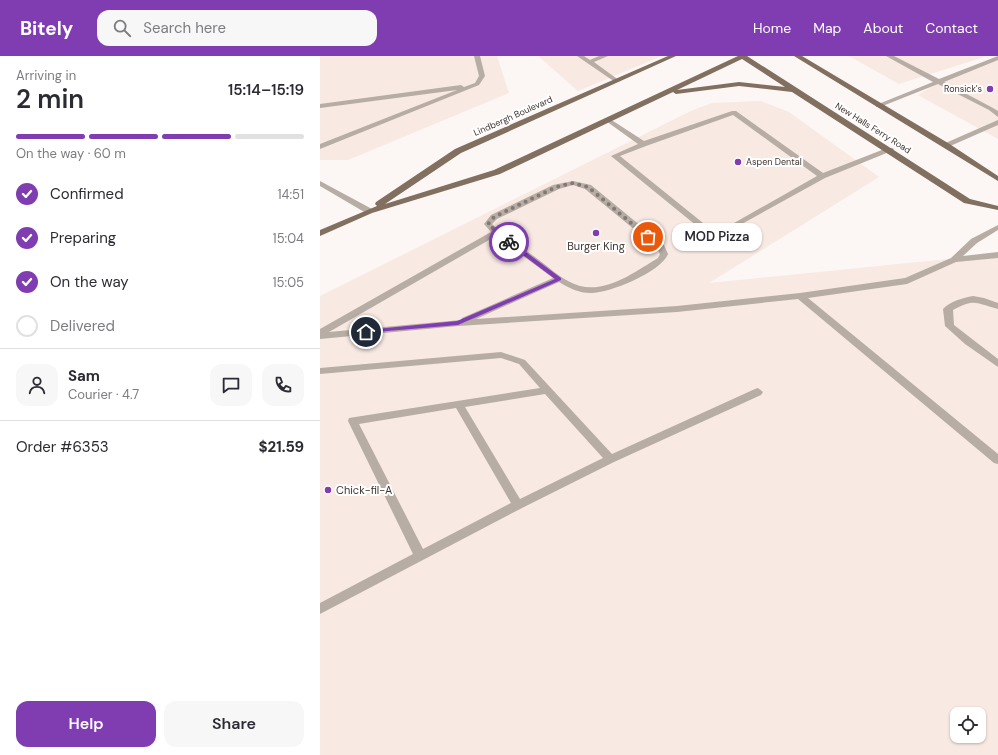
<!DOCTYPE html>
<meta charset="utf-8">
<style>
body{margin:0;font-family:"DM Sans",sans-serif;background:#f7f7f7;color:#2b2b33;height:100vh;display:flex;flex-direction:column;font-size:15px;white-space:nowrap}
*{box-sizing:border-box;margin:0}
p{font-size:13px;color:#7c7c81}
.icon{flex:none;width:22px;height:22px;fill:none;stroke:currentColor;stroke-width:2;stroke-linecap:round;stroke-linejoin:round}
.map{position:relative;flex:1;overflow:hidden}
.details{display:flex;flex-direction:column;background:#fff;width:320px}
.details>*{flex:none}
.fabs{position:absolute;left:630px;top:651px;display:grid;gap:8px}
.fabs a{display:grid;place-items:center;width:36px;height:36px;border-radius:8px;background:#fff;box-shadow:0 1px 3px #0004;font-size:20px}
.pin{position:absolute;display:grid;place-items:center;width:34px;height:34px;color:#fff;margin:-17px;border:2px solid #fff;border-radius:50%;box-shadow:0 1px 4px #0007}
.courier{position:absolute;display:grid;place-items:center;width:40px;height:40px;margin:-20px;border:3px solid #803db1;border-radius:50%;background:#fff;color:#222;box-shadow:0 1px 5px #0007}
.bubble{position:absolute;height:28px;border-radius:12px;background:#fff;box-shadow:0 1px 3px #0004;font-size:13px;font-weight:600;line-height:28px;text-align:center}
.summary em{font-style:normal;font-weight:600}
.summary div{display:flex;flex-direction:column-reverse}
.summary{display:flex;align-items:center;justify-content:space-between;height:68px;padding:0 16px}
h1{font-size:26px;font-weight:600;line-height:30px}
.bar{display:grid;grid-template-columns:repeat(4,1fr);gap:6px 4px;align-content:center;height:48px;padding:0 16px}
.bar i{height:5px;border-radius:3px;background:#e1e1e2}
.bar .selected{background:#803db1}
.bar p{grid-column:span 4}
.line{display:flex;align-items:center;gap:10px;padding:0 16px;border-top:1px solid #e1e1e2}
.line div{flex:1}
.round{display:grid;place-items:center;flex:none;width:42px;height:42px;border-radius:12px;background:#f7f7f7}
ol{padding:0 16px;list-style:none}
li{display:flex;align-items:center;gap:12px;height:44px}
li p{margin-inline-start:auto}
li .icon{padding:4px;border-radius:50%;background:#803db1;color:#fff;stroke-width:4}
li:last-child{color:#7c7c81}
li i{width:22px;height:22px;border:2px solid #e1e1e2;border-radius:50%}
.action{display:flex;gap:8px;margin-top:auto;padding:8px 16px}
.action a{flex:1;height:46px;border-radius:12px;background:#803db1;color:#fff;font-size:16px;font-weight:600;line-height:46px;text-align:center}
.action a+a{background:#f7f7f7;color:#2b2b33}
header{display:flex;align-items:center;gap:24px;box-sizing:border-box;height:56px;padding:0 20px;background:#803db1;color:#fff}
header strong{font-size:19px}
nav{display:flex;gap:22px;margin-inline-start:auto;font-size:14px}
.search{width:280px;height:36px;background:#f7f7f7;display:flex;align-items:center;gap:10px;box-sizing:border-box;padding:0 14px;border-radius:12px;color:#7c7c81;font-size:15px}
main{display:flex;flex:1;min-height:0}
.map>svg:first-child{display:block}
.built{fill:#f8e9e3;fill-rule:evenodd}
.lines{fill:none;stroke-linecap:round;stroke-linejoin:round}
.lane{fill:#b7ada4;fill-rule:evenodd}
.primary{fill:#816f60;fill-rule:evenodd}
.route{fill:#803db1}
.done{stroke:#827875;stroke-width:4;stroke-dasharray:0 7.2}
.poi-dot{fill:#803db1;stroke:#fff;stroke-width:1.5}
.labels{text-anchor:middle;stroke-width:4;stroke-linejoin:round;paint-order:stroke}
.far-poi-label{font-size:9px;fill:#403430;stroke:#fff;text-anchor:end}
.far-street-label{font-size:9px;fill:#403430;stroke:#fff}
.poi-label{font-size:11px;fill:#403430;stroke:#fff}
</style>
<header>
<strong>Bitely</strong>
<div class="search"><svg class="icon" aria-label="search" viewBox="0 0 24 24"><circle cx="10" cy="10" r="6"/><path d="M15 15l6 6"/></svg>Search here</div>
<nav><a>Home</a><a>Map</a><a>About</a><a>Contact</a></nav>
</header>
<main>
<section class="details">
<div class="summary"><div><h1>2 min</h1><p>Arriving in</p></div><em>15:14–15:19</em></div>
<div class="bar"><i class="selected"></i><i class="selected"></i><i class="selected"></i><i></i><p>On the way · 60 m</p></div>
<ol>
<li><svg class="icon" aria-label="check" viewBox="0 0 24 24"><path d="M5 12l5 5 9-10"/></svg>Confirmed<p>14:51</p></li>
<li><svg class="icon" aria-label="check" viewBox="0 0 24 24"><path d="M5 12l5 5 9-10"/></svg>Preparing<p>15:04</p></li>
<li><svg class="icon" aria-label="check" viewBox="0 0 24 24"><path d="M5 12l5 5 9-10"/></svg>On the way<p>15:05</p></li>
<li><i></i>Delivered</li>
</ol>
<div class="line" style="height:72px"><a class="round"><svg class="icon" aria-label="person" viewBox="0 0 24 24"><circle cx="12" cy="8" r="4"/><path d="M4 21q1-7 8-7t8 7"/></svg></a><div><b>Sam</b><p>Courier · 4.7</p></div><a class="round"><svg class="icon" aria-label="chat" viewBox="0 0 24 24"><path d="M4 5h16v11H9l-5 4z"/></svg></a><a class="round"><svg class="icon" aria-label="phone" viewBox="0 0 24 24"><path d="M5 4h4l2 5-3 2q2 4 5 5l2-3 5 2v4C11 20 4 13 5 4z"/></svg></a></div>
<div class="line" style="height:52px"><div>Order #6353</div><b>$21.59</b></div>
<div class="action"><a>Help</a><a>Share</a></div>
</section>
<div class="map">
<svg width="678" height="699" viewBox="0 0 678 699">
<rect width="100%" height="100%" fill="#fcf6f4"/>
<path class="built" d="M0,0H177L189,37L28,104H0Z
M218,0H342L258,35Z
M529,0H667L579,28Z
M678,2V83L598,39L636,16Z
M441,45L469,56L559,121L389,227L678,198V699H0V240L373,54L392,47ZM637,658H659V680H637Z"/>
<g class="lines">
<path class="lane" d="M154,0H160L165,20L159,29L0,93V88L137,34L0,52V48L141,29L144,31L155,27L159,20Z
M257,0H264L270,4L279,0H288L274,6L300,25L295,26Z
M566,0H574L619,23L678,0V4L624,26L673,52L678,55V61L669,54L618,28L560,51H556V49L613,26Z
M412,55H416L503,117L567,92H573L574,94L505,122L409,175H383L291,100L318,88L286,65V63H290L324,85ZM413,59L497,120L407,171H388L300,100L326,90Z
M678,64V69L628,91L621,89Z
M0,125L52,153L53,155L49,157H46L0,130Z
M253,125L271,129L344,189L348,198C341,216 290,237 271,237C258,237 249,232 239,226L156,263L357,250L480,237L585,222L631,202L651,183L678,169V174L657,187L643,200L678,196V202L636,206L587,228L488,242L678,398V408L674,407L478,243L357,256L138,270L0,283V273L171,176L164,168L171,159L233,129ZM253,129L265,133L337,192L340,198L338,202C316,215 288,237 260,230C245,226 231,213 219,204C203,192 186,181 172,168L177,163L239,133ZM176,180L233,222L142,262L141,264L9,276Z
M653,240L664,242L678,247V253C656,247 654,242 633,254L634,269L678,303V311L645,288L625,270L623,253C630,245 643,242 653,240Z
M181,296L205,304L292,398L435,333L438,332L443,336L441,339L294,406L202,452L0,558V547L93,498L28,365L29,362L220,332L199,308L181,302L0,318V312ZM225,338L283,402L200,443L145,351ZM136,352L191,447L103,493L39,368Z"/>
<path class="primary" d="M348,0H356L141,97L65,148L174,114L418,0H427L650,143L678,150V154L644,147L472,36L419,30L356,38L353,36L180,118L52,157L0,180V174L57,150L55,148L56,146L135,93ZM422,3L465,31L419,26L357,34Z
M474,0H482L628,87L678,120V125Z"/>
</g>
<path class="route" d="M187,185H191L241,222V224L138,269L44,277L43,276L46,274L137,265L235,223L187,187Z"/>
<g class="lines">
<path class="done" d="M189,186L168,168L174,161L236,131L253,127L268,131L328,181"/>
</g>
<g class="poi-dot">
<circle cx="670" cy="33" r="4"/>
<circle cx="418" cy="106" r="4"/>
<circle cx="276" cy="177" r="4"/>
<circle cx="8" cy="434" r="4"/>
</g>
<g class="labels">
<g class="far-poi-label">
<text x="662" y="36">Ronsick's</text>
<text x="426" y="109" text-anchor="start">Aspen Dental</text>
</g>
<g class="far-street-label">
<text transform="translate(193 60) rotate(-24)" y="3">Lindbergh Boulevard</text>
<text transform="translate(553 72) rotate(32)" y="3">New Halls Ferry Road</text>
</g>
<g class="poi-label">
<text x="276" y="194">Burger King</text>
<text x="16" y="438" text-anchor="start">Chick-fil-A</text>
</g>
</g>
</svg>
<div class="fabs">
<a><svg class="icon" aria-label="locate" viewBox="0 0 24 24"><circle cx="12" cy="12" r="6"/><path d="M12 2v4M12 18v4M2 12h4M18 12h4"/></svg></a>
</div>
<div class="pin" style="left:328px;top:181px;background:#ea580c"><svg class="icon" aria-label="bag" viewBox="0 0 24 24"><path d="M5 8h14l-1 12H6zM9 8a3 3 0 0 1 6 0"/></svg></div>
<div class="pin" style="left:46px;top:276px;background:#1f2937"><svg class="icon" aria-label="home" viewBox="0 0 24 24"><path d="M3 11l9-7 9 7M6 9v11h12V9"/></svg></div>
<div class="courier" style="left:189px;top:186px"><svg class="icon" aria-label="bike" viewBox="0 0 24 24"><circle cx="6" cy="16" r="4"/><circle cx="18" cy="16" r="4"/><path d="M6 16l4-8h5l3 8M10 8l3 8H6M13 5h3"/></svg></div>
<div class="bubble" style="left:352px;top:167px;width:90px">MOD Pizza</div>
</div>
</main>
